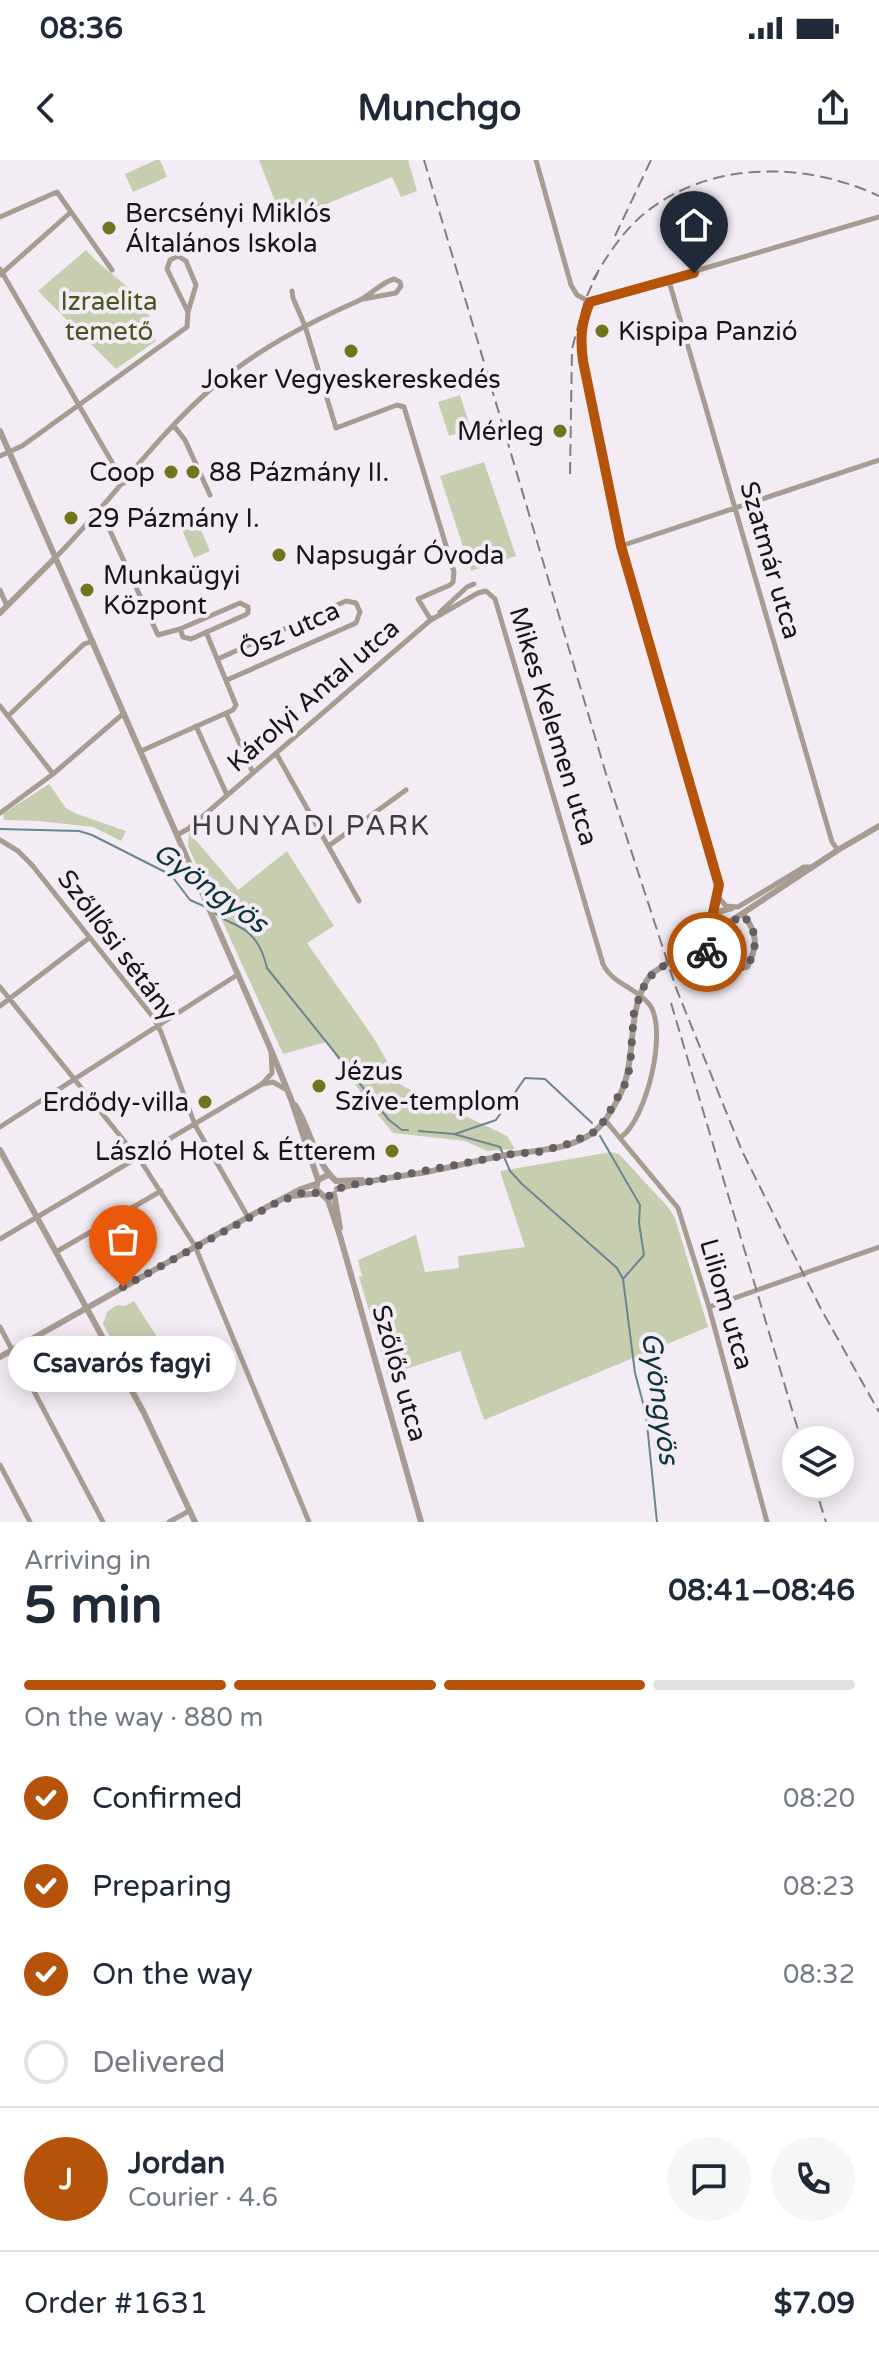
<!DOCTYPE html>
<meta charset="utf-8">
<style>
body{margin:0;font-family:"Varela Round",sans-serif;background:#f6f6f7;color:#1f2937;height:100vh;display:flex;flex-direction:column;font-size:30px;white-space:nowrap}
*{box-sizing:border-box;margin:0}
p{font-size:26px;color:#747a83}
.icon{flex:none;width:44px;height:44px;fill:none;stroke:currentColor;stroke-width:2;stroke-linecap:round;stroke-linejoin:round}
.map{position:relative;height:1362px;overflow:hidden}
.panel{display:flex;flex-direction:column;background:#fff;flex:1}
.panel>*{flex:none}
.controls{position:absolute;left:782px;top:1266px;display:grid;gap:16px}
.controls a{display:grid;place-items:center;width:72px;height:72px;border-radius:50%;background:#fff;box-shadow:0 4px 20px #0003;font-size:40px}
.pin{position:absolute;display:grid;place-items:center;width:68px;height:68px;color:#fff;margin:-82px -34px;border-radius:50% 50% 50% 0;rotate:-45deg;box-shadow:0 0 8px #0007}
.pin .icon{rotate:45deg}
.courier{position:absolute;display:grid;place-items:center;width:80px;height:80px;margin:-40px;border:6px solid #b45309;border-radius:50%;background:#fff;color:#222;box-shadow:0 2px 10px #0007}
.bubble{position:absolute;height:56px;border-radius:28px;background:#fff;box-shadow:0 4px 20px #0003;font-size:26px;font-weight:700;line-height:56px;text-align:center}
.overview em{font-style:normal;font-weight:700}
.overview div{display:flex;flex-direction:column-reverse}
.overview{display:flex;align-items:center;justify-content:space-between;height:136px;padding:0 24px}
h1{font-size:52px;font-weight:700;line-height:60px}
.bar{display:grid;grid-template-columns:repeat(4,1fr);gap:12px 8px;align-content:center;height:96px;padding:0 24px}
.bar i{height:10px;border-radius:6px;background:#e0e1e3}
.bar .current{background:#b45309}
.bar p{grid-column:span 4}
.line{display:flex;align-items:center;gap:20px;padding:0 24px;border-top:2px solid #e0e1e3}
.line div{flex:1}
.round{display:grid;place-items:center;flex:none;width:84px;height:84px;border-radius:42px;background:#f6f6f7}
ol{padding:0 24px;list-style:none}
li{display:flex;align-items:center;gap:24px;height:88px}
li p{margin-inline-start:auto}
li .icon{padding:8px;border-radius:50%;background:#b45309;color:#fff;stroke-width:4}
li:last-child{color:#747a83}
li i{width:44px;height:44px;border:4px solid #e0e1e3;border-radius:50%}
.status{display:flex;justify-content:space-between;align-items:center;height:56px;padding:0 40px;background:#fff;direction:ltr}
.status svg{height:22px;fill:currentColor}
header{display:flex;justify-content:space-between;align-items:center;height:104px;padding:0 24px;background:#fff;font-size:36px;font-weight:700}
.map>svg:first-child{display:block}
.green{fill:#c7ceb0}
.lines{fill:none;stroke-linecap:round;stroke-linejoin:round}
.stream{stroke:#6a8690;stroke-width:2}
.minor{stroke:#a89b91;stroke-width:5}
.tertiary{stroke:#a89b91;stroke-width:6}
.rail{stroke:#827d83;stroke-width:2;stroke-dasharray:12 6;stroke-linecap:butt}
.done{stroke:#646065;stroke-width:8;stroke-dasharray:0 14.4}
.route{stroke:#b45309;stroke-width:10}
.poi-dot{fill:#71741a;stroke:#f3ecf4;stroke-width:3}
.labels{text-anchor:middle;stroke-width:8;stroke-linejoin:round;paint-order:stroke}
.poi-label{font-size:26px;fill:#171518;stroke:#f3ecf4;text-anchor:start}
.park-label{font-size:26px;fill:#4c541e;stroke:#f3ecf4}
.street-label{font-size:26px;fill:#171518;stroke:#f3ecf4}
.neighbourhood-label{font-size:28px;letter-spacing:2px;fill:#413c42;stroke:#f3ecf4}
.water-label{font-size:28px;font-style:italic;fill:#0d353f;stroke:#f3ecf4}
</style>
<div class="status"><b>08:36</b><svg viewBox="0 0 49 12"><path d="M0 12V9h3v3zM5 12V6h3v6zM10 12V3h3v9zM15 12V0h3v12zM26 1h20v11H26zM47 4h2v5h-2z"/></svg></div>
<header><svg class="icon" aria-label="back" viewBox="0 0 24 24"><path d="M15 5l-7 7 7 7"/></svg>Munchgo<svg class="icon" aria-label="share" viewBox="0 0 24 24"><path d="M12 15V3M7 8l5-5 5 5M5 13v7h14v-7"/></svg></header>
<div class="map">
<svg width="879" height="1362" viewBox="0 0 879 1362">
<rect width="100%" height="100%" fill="#f3ecf4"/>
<path class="green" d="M156,0H160L167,17L133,32L125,14Z
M259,0H408L417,31L401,37L392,17L283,62Z
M86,90C105,112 135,128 150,152L146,167L156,181L116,209L38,131Z
M460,235L471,269L449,276L438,242Z
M484,302L516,396L471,411L440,316Z
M196,358L210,391L194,398L180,365Z
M49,624L66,648L77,654L126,671L121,681L93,667L38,661L4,660L3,654Z
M189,672L238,730L287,691L334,766L307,783L373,877L401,925L507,976L515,989L487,991L465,981L393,973L368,943L326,882L283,894L188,686Z
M611,992L619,994L668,1047L675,1058L708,1167L484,1260L460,1191L388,1215L359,1117L362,1116L358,1100L416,1075L425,1112L459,1108L458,1096L525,1087L500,1011Z
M134,1141L165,1189L130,1212L103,1164L107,1152L117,1145L125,1146Z"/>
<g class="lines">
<path class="stream" d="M0,669L79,671L92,675L171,715L190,740L206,747
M212,749C219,759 222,758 232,763C254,772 262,787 267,808L389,960L402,970H408
M419,971L454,974L500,987L510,1011L522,1024L617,1108L623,1119L635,1213L646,1254L657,1362
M455,974L496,960L525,918L545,919L592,963
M600,976L640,1045L639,1063L644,1095L623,1119"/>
<path class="minor" d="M536,0L571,125L577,135L590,142
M0,57L57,32L112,110
M0,109L124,323
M0,115L71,52
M669,121L832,682L838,690
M292,131L293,138L305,166L336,268L397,245L404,247L454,412L453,422L450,425L418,439L431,460
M590,142L581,168V187L621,386L716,711L719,725L718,737L726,746L738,747L804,707H810
M590,142L879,57
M174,266L185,280L210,335
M0,296L22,286L187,167L188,152L196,125L186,101L178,96L170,100L167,109L188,152
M100,349L158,475L180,469L240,443L248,447V453L245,455L191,479L183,477L180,469
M621,386L879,300
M55,398C109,344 154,278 212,228C256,190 306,164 358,141C371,135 380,123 394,119L400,122L401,126L396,133L363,139
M0,430L7,446
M440,452L467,427L474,424
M431,460L478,433L486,431L495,439L603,804C613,825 636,827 649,844C669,869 646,960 621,977
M218,499L346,441L356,443L360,452L356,463L227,520
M0,546L53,614
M226,553L253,613
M8,556L84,484L93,481
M196,566L227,635
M141,591L233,550L236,545L206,472
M276,593L359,741
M0,653L53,614L124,553
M177,675L188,669L433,458
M0,680L18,691L32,705L153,857L161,872L195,965L248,1057
M330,685L406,630
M0,827L142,1003L195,1086L309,1362
M0,846L89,778
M263,924L273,922L287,930
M605,960L678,1048L709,1147L767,1362
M0,967L237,815
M0,1079L262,924L272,913L271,890
M56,1092L161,1031
M709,1147L879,1087
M0,1167L103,1362
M0,1305L30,1362
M169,1362L189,1351"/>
<path class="tertiary" d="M0,271L271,890L291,939L318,1020
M0,453L55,398
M718,737L707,789L708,797L722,809L747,807C758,787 758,772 743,755
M715,756L718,752L732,748
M295,945C312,971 313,1000 336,1021
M0,990L144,1253L195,1362
M328,1015L318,1020L316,1029L328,1040L340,1076L421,1362
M336,1021L362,1020
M337,1029C364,1021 393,1017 421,1013C450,1008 478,1000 506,995C535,990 568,991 594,972C605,963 613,949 619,937C639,898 624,851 651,814L838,690L879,666
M334,1034L340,1068
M294,1036L318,1033
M0,1197L248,1057L301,1029L316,1024"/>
<path class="rail" d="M424,0L606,614L676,828L742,991L821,1149L879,1252
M615,76L651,0
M593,120C605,99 619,77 637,60C702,0 803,0 879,36
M570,314L572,189L585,140L598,112
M671,843L801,1280
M814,1324L826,1362"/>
</g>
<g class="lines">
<path class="done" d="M123,1127L276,1043L302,1033H319L329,1036L337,1029L351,1025L517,993H535L568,984L594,972L605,960L625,924L630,907L634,851L647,819L680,793L743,755C758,772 758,787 747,807L722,809L708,797L707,792"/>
<path class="route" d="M694,113L590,142C581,163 580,179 583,201L621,386L719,725L707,781V792"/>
</g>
<g class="poi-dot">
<circle cx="109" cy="68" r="8"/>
<circle cx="602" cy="171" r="8"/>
<circle cx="351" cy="191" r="8"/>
<circle cx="560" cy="271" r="8"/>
<circle cx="171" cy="312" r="8"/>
<circle cx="193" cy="312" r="8"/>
<circle cx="71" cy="358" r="8"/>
<circle cx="279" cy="395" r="8"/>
<circle cx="87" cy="430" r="8"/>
<circle cx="319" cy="926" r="8"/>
<circle cx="205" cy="942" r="8"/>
<circle cx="392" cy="991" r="8"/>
</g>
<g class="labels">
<g class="poi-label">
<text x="125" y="62">Bercsényi Miklós<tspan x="125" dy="30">Általános Iskola</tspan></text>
<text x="618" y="180">Kispipa Panzió</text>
<text x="351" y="228" text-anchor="middle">Joker Vegyeskereskedés</text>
<text x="544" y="280" text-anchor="end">Mérleg</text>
<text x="155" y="321" text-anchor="end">Coop</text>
<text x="209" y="321">88 Pázmány II.</text>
<text x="87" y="367">29 Pázmány I.</text>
<text x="295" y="404">Napsugár Óvoda</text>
<text x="103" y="424">Munkaügyi<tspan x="103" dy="30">Központ</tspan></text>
<text x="335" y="920">Jézus<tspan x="335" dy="30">Szíve-templom</tspan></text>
<text x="189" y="951" text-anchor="end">Erdődy-villa</text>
<text x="376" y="1000" text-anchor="end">László Hotel &amp; Étterem</text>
</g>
<g class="park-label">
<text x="109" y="150">Izraelita<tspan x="109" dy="30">temető</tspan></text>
</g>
<g class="street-label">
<text transform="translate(771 400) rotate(74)" y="9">Szatmár utca</text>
<text transform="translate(289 470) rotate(-24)" y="9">Ősz utca</text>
<text transform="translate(313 535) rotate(-41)" y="9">Károlyi Antal utca</text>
<text transform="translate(554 566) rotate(73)" y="9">Mikes Kelemen utca</text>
<text transform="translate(118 785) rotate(53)" y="9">Szőllősi sétány</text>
<text transform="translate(727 1144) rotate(74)" y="9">Liliom utca</text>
<text transform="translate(400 1213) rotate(74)" y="9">Szőlős utca</text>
</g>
<g class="neighbourhood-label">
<text x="311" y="675">HUNYADI PARK</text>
</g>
<g class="water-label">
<text transform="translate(211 727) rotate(36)" y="10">Gyöngyös</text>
<text transform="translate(661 1238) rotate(82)" y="10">Gyöngyös</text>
</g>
</g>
</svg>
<div class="controls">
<a><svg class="icon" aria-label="layers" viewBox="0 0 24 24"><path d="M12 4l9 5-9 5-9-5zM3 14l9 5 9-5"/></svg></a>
</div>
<div class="pin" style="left:123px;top:1127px;background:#ea580c"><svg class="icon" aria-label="bag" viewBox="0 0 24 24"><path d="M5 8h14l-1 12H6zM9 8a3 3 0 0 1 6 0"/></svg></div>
<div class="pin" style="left:694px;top:113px;background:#1f2937"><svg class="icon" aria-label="home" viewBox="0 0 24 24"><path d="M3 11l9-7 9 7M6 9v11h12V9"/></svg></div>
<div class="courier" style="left:707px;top:792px"><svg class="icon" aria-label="bike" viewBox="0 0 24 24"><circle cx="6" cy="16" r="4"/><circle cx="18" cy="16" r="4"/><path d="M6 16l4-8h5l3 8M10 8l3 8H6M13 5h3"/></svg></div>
<div class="bubble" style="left:8px;top:1176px;width:228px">Csavarós fagyi</div>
</div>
<section class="panel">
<div class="overview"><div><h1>5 min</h1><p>Arriving in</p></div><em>08:41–08:46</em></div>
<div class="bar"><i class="current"></i><i class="current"></i><i class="current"></i><i></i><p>On the way · 880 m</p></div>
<ol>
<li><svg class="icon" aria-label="check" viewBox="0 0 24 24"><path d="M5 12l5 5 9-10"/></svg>Confirmed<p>08:20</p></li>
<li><svg class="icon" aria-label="check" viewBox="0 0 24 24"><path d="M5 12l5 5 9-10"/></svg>Preparing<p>08:23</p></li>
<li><svg class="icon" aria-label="check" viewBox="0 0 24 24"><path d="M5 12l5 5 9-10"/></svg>On the way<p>08:32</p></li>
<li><i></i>Delivered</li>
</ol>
<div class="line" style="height:144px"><b class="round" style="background:#b45309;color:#fff">J</b><div><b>Jordan</b><p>Courier · 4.6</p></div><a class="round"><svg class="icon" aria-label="chat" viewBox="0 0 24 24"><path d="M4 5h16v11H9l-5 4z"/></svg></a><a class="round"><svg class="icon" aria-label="phone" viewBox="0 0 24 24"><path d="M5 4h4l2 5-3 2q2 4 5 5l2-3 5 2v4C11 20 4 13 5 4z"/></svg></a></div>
<div class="line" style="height:104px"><div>Order #1631</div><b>$7.09</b></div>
</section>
